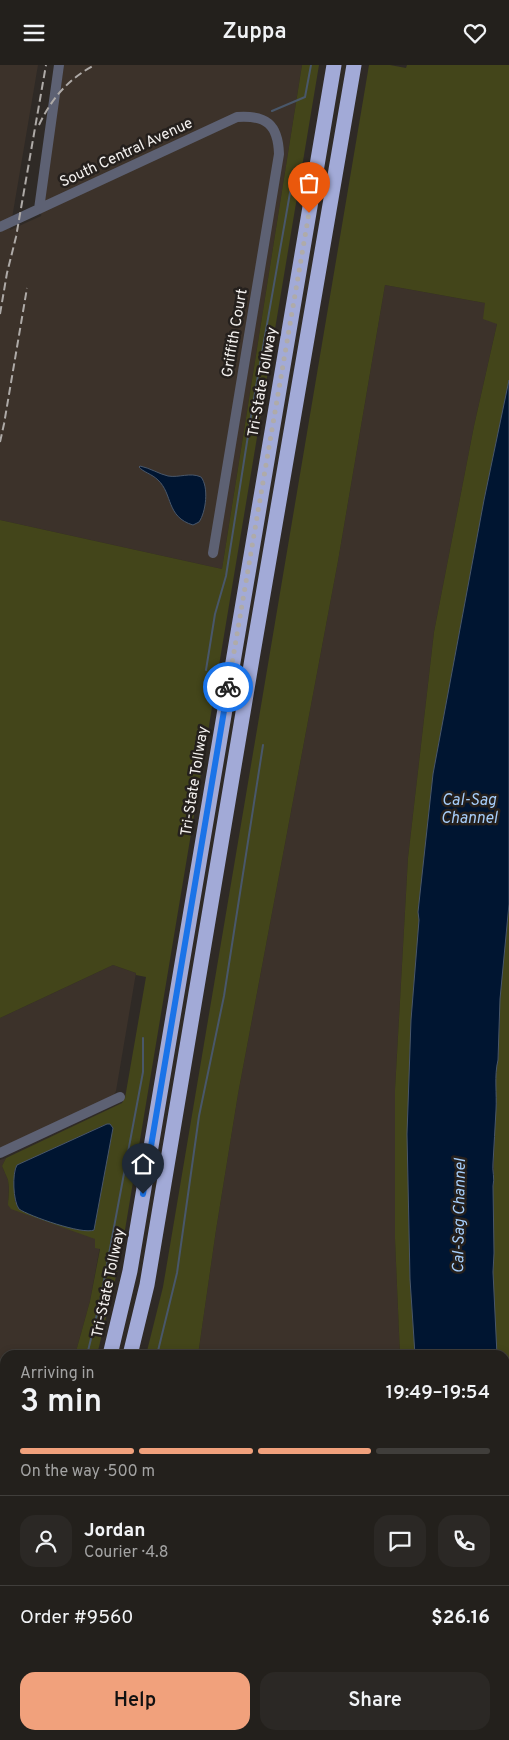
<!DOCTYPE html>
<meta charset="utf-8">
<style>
body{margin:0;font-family:Overpass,sans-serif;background:#2b2825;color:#f1f3f6;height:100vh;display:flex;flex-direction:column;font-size:19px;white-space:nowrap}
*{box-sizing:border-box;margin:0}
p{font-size:16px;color:#a3a3a3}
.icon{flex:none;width:28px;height:28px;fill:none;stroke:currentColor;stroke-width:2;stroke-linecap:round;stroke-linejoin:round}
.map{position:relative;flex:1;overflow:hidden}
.sheet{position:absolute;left:0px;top:1285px;width:510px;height:390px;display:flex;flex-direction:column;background:#23201c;border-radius:15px 15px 0 0;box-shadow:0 2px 8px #0003,0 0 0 1px #403e3b}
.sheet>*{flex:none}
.pin{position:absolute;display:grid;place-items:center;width:42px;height:42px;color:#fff;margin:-51px -21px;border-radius:50% 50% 50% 0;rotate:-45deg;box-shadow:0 0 5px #0007}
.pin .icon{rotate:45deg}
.courier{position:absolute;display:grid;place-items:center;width:50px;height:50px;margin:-25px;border:4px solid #1a73e8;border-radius:50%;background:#fff;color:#222;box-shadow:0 1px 6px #0007}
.headline em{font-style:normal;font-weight:600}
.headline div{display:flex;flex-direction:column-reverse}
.headline{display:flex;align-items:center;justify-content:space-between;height:85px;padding:0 20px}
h1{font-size:32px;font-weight:600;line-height:38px}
.bar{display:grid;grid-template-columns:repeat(4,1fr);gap:8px 5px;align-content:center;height:60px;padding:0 20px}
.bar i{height:6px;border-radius:4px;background:#403e3b}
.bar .selected{background:#f1a17c}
.bar p{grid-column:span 4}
.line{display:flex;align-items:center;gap:12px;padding:0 20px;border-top:1px solid #403e3b}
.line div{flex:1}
.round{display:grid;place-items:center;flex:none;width:52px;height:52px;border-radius:15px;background:#2b2825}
.action{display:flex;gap:10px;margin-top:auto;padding:10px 20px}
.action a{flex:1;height:58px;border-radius:15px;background:#f1a17c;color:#111;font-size:20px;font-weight:600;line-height:58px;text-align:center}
.action a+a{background:#2b2825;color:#f1f3f6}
header{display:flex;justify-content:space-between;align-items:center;height:65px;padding:0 20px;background:#23201c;font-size:22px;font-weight:600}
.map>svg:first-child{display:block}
.built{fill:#3c322a}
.green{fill:#43451a;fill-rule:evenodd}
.water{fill:#001531;stroke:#49576a}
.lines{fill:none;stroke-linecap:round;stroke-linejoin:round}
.stream{stroke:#49576a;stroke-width:2}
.minor{stroke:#5d6173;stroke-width:10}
.highway{stroke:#a2aad7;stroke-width:15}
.rail{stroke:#aeaaa7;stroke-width:2;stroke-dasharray:8 4;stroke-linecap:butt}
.done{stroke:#afaba9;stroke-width:5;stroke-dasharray:0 9}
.route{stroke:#1a73e8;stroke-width:6}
.labels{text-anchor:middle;stroke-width:5;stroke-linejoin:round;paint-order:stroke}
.street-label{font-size:15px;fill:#f4f1ef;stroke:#25201d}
.water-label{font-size:16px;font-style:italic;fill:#a6cefb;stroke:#25201d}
</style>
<header><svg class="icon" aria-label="menu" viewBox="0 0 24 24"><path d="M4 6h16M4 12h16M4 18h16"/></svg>Zuppa<svg class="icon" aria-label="heart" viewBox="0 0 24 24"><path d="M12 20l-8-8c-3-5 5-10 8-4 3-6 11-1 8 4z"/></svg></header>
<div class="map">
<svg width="509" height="1675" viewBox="0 0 509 1675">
<rect width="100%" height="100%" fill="#2f2a26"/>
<path class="built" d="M0,0H38L10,165L41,151L64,0H302L222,504L0,455Z
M385,220L485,238L497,259L474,361L434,567L408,793L395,1025V1174L400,1290H198L216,1165L238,1029L338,496Z
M113,900L136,908L116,1026L114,1030L0,1084V953Z
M6,1093L2,1101L8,1115L9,1123L8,1135L101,1176L90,1236L75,1290H5V1435L0,1433V1095Z"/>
<path class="green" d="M302,0H319L120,1195L97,1290H75L90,1236L100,1184L95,1183V1174L11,1144L8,1140L9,1123L8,1115L2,1101L6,1093L122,1038L125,1033L146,912L136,910V908L113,900L0,953V455L222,504ZM106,1059H110L113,1063L94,1165L15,1137L14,1107L17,1100Z
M369,0H390L406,3L407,0H509V315L484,435L433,709L418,847L419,855L411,955L407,1069L410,1214L415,1290H400L395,1174V1025L408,793L434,567L474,361L497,259L483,254L485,238L385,220L338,496L238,1029L216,1165L198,1290H146L163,1222Z
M509,839V1437L505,1393V1290H497L496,1284L493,1207L494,1188L493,1134L496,1003L498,995L500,946L499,940Z
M0,1433L5,1435V1499L0,1508V1447L2,1443Z
M5,1600V1632L0,1641V1610Z
M103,1670H413L410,1675H106Z"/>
<path class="water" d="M509,315V839L500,934L498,995C494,1011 497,1029 496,1045C495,1063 494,1080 493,1098C492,1106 495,1113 493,1121L494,1188L493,1207L497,1290H415L410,1214L407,1069L411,955L419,855L418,847L433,709L484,435Z
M140,401C150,403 159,409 168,411C179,413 190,407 201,412C209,422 206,447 199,457L193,460C166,452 173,429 158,415C152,409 143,407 139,402Z
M107,1059H110L113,1063L94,1165C83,1170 29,1151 19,1144C13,1136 12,1108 17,1100Z
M505,1393L509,1437V1675H452V1670H505Z"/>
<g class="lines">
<path class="stream" d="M272,46L305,32L311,0
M206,605L215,549L226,511L252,345L294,105
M87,1290L100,1237L143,1007V973
M157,1290L177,1208L199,1051L224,931L263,680
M0,1488L5,1479
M0,1627L5,1618"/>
<path class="minor" d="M39,144L59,0
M0,162L237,52C266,50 278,59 279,89L213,488
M0,1088L120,1032"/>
<path class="highway" d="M110,1290L130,1206L334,0
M130,1290L147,1220L253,588L354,0
M0,1535L5,1525
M0,1580L5,1571"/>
<path class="rail" d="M39,60C51,34 69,13 95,0
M0,249L7,208L16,172L46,0
M0,377L4,359L27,223"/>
</g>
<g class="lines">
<path class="done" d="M228,622L309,148"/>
<path class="route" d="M143,1129L228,622"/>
</g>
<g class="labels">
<g class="street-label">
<text transform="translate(126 87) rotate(-25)" y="5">South Central Avenue</text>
<text transform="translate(234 268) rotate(-80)" y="5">Griffith Court</text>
<text transform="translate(262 317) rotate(-80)" y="5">Tri-State Tollway</text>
<text transform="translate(194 716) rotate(-81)" y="5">Tri-State Tollway</text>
<text transform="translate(108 1218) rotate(-78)" y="5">Tri-State Tollway</text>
</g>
<g class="water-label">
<text x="469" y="740">Cal-Sag<tspan x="469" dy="18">Channel</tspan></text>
<text transform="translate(458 1151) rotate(-89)" y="6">Cal-Sag Channel</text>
</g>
</g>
</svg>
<div class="pin" style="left:309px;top:148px;background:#ea580c"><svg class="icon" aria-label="bag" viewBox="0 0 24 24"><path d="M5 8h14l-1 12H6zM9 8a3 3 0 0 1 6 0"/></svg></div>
<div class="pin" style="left:143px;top:1129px;background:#1f2937"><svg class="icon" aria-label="home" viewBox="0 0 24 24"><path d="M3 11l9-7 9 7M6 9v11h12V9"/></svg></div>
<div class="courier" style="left:228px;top:622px"><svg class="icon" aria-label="bike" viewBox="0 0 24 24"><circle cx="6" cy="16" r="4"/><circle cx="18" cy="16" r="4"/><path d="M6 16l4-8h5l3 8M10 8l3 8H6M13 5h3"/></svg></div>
<section class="sheet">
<div class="headline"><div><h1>3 min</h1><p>Arriving in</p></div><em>19:49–19:54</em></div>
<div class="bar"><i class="selected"></i><i class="selected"></i><i class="selected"></i><i></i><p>On the way · 500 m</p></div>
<div class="line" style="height:90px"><a class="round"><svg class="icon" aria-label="person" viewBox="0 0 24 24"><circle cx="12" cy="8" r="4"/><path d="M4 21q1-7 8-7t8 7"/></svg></a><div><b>Jordan</b><p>Courier · 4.8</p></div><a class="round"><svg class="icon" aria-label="chat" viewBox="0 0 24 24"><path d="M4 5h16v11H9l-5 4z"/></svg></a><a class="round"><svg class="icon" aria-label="phone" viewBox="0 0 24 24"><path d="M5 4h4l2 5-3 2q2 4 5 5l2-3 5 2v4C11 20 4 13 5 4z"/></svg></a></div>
<div class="line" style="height:65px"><div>Order #9560</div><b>$26.16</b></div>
<div class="action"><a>Help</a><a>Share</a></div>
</section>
</div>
